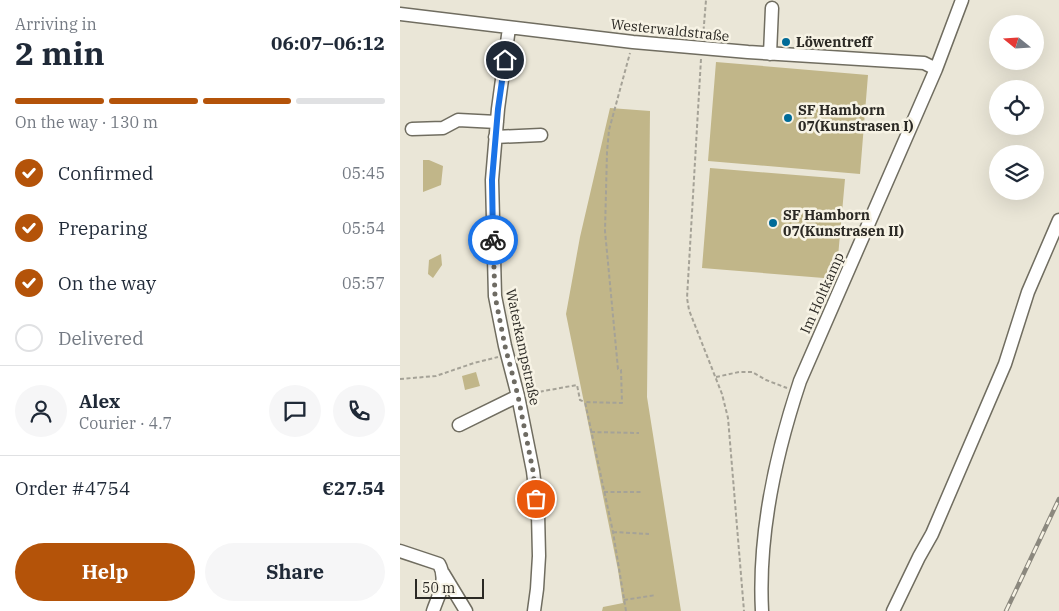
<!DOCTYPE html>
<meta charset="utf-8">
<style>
body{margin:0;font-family:"IBM Plex Serif",serif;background:#f6f6f7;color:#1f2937;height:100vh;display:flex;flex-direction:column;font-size:19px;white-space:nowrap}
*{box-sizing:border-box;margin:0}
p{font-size:16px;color:#747a83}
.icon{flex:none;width:28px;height:28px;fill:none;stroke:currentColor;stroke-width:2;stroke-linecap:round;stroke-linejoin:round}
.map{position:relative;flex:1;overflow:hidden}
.details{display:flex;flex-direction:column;background:#fff;width:400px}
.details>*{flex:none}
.needle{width:32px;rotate:288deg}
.controls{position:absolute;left:589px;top:15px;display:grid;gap:10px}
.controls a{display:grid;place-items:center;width:55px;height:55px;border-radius:50%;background:#fff;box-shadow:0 5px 20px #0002;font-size:25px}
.scale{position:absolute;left:15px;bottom:12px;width:69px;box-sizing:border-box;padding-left:5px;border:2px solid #2b2924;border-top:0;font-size:14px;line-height:18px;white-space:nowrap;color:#2b2924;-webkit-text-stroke:4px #f7f3e5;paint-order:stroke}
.pin{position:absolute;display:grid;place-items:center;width:42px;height:42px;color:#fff;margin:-21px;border:2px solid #fff;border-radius:50%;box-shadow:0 1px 5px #0007}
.courier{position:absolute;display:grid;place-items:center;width:50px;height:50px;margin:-25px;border:4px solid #1a73e8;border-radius:50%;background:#fff;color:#222;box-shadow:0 1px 6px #0007}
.head em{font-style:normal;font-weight:700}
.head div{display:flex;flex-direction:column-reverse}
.head{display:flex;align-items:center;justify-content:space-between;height:85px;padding:0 15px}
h1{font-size:32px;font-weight:700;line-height:38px}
.bar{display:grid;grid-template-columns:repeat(4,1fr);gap:8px 5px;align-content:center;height:60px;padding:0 15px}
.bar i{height:6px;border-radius:4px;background:#e0e1e3}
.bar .active{background:#b45309}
.bar p{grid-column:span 4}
.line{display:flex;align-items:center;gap:12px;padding:0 15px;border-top:1px solid #e0e1e3}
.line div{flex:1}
.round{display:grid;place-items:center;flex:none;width:52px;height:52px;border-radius:26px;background:#f6f6f7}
ol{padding:0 15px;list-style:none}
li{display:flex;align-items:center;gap:15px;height:55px}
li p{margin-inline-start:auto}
li .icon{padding:5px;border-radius:50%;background:#b45309;color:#fff;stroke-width:4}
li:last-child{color:#747a83}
li i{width:28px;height:28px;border:2px solid #e0e1e3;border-radius:50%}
.action{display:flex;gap:10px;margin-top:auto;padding:10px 15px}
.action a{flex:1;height:58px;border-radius:30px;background:#b45309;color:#fff;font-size:20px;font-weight:700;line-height:58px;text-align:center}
.action a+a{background:#f6f6f7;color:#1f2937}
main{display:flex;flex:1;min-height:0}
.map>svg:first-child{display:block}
.green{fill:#c1b689}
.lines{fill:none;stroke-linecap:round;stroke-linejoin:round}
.minor-casing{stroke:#706d60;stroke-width:15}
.path{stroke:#a5a297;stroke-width:2;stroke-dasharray:4 2.5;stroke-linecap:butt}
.minor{stroke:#fff;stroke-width:12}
.rail-casing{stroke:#8b887e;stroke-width:4.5}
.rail{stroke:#f7f3e5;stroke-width:2.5;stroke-dasharray:8;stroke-linecap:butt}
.done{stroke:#6e6b63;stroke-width:5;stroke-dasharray:0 9}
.route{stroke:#1a73e8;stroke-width:6}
.poi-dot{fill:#006b98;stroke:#f7f3e5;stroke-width:2}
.labels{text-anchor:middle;stroke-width:5;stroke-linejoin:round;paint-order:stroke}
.street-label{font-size:14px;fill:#2b2924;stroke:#f7f3e5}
.poi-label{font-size:14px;font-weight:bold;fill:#2b2924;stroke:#f7f3e5;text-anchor:start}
</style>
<main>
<section class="details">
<div class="head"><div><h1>2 min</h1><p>Arriving in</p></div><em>06:07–06:12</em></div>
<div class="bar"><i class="active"></i><i class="active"></i><i class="active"></i><i></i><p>On the way · 130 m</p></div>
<ol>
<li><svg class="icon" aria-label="check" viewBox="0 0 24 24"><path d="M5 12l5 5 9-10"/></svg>Confirmed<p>05:45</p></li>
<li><svg class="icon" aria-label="check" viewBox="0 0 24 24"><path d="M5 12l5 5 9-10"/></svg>Preparing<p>05:54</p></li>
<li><svg class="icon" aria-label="check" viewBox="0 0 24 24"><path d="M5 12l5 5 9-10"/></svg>On the way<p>05:57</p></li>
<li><i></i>Delivered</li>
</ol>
<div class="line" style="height:90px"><a class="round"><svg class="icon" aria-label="person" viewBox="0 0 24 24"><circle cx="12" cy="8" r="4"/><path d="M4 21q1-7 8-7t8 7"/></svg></a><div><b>Alex</b><p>Courier · 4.7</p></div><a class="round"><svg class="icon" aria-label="chat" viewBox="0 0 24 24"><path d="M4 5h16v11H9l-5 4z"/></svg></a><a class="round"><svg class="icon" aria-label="phone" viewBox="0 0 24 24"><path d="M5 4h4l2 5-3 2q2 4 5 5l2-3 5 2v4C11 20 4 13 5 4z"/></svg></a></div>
<div class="line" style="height:65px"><div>Order #4754</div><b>€27.54</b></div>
<div class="action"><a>Help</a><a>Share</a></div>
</section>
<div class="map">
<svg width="659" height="611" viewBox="0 0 659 611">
<rect width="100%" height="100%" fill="#eae6d7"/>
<path class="green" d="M316,62L468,75L460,174L308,161Z
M210,108L250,111L247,397L281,611H202L203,607L223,603L218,570L166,314L180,237Z
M23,160H29L43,166L41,185L23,192Z
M310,168L445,179L436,279L302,268Z
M41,254L42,265L33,278L28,274L29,260Z
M76,372L80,386L65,390L62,376Z"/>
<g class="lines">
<defs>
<path id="minor" d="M0,14L233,42L348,52L524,63L536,69
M109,28L98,109L92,180L95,296L105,346L118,396L133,471L138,513L139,556L137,589L134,611
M370,54L372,8
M12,129L43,128L58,120L97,122
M95,137L141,135
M59,425L118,396
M0,551L39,564C48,580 38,596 33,611
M43,573L66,611
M362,611C358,535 376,453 400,381L536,69L562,0
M493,611L519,557L532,534L605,364L628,292L659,220"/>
</defs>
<use href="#minor" class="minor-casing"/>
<path class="path" d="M303,37L306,0
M301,59L287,298L289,310L322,394L328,418L344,611
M316,377L339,372H352L366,380L387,388
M0,379L36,376L74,363L98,357
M127,394L177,385L180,400L185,402
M191,432L239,433
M204,492H242
M213,532L249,534
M224,600L256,595
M226,611L213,532L185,402L222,403L221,370L218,369L205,231L207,152L209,130L230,53"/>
<use href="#minor" class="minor"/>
<defs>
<path id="rail" d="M606,611L659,499"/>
</defs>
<use href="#rail" class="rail-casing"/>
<use href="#rail" class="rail"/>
</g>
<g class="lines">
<path class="done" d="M93,240L95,296L105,346L118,396L133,471L136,499"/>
<path class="route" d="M93,240L92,180L98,109L105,60"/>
</g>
<g class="poi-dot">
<circle cx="386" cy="42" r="5"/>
<circle cx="388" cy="118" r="5"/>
<circle cx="373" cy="223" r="5"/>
</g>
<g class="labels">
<g class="street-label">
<text transform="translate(270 30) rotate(6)" y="5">Westerwaldstraße</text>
<text transform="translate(422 293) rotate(-66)" y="5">Im Holtkamp</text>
<text transform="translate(123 347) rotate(78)" y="5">Waterkampstraße</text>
</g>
<g class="poi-label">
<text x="396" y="47">Löwentreff</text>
<text x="398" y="115">SF Hamborn<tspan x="398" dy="16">07(Kunstrasen I)</tspan></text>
<text x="383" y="220">SF Hamborn<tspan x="383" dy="16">07(Kunstrasen II)</tspan></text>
</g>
</g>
</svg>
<div class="controls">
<a><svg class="needle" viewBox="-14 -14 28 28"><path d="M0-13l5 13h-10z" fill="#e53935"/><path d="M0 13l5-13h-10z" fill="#747a83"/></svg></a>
<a><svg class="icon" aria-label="locate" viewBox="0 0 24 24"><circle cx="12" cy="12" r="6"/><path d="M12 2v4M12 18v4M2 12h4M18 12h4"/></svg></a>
<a><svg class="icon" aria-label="layers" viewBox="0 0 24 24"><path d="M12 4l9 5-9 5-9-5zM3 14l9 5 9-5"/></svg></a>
</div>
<div class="scale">50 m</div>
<div class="pin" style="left:136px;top:499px;background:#ea580c"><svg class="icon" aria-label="bag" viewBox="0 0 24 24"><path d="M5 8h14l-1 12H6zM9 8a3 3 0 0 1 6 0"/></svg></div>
<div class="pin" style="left:105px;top:60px;background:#1f2937"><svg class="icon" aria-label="home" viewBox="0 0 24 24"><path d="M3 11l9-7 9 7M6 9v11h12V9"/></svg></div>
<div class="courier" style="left:93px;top:240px"><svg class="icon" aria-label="bike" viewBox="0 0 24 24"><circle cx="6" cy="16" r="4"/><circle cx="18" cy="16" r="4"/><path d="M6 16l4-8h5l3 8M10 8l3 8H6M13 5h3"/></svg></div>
</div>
</main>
